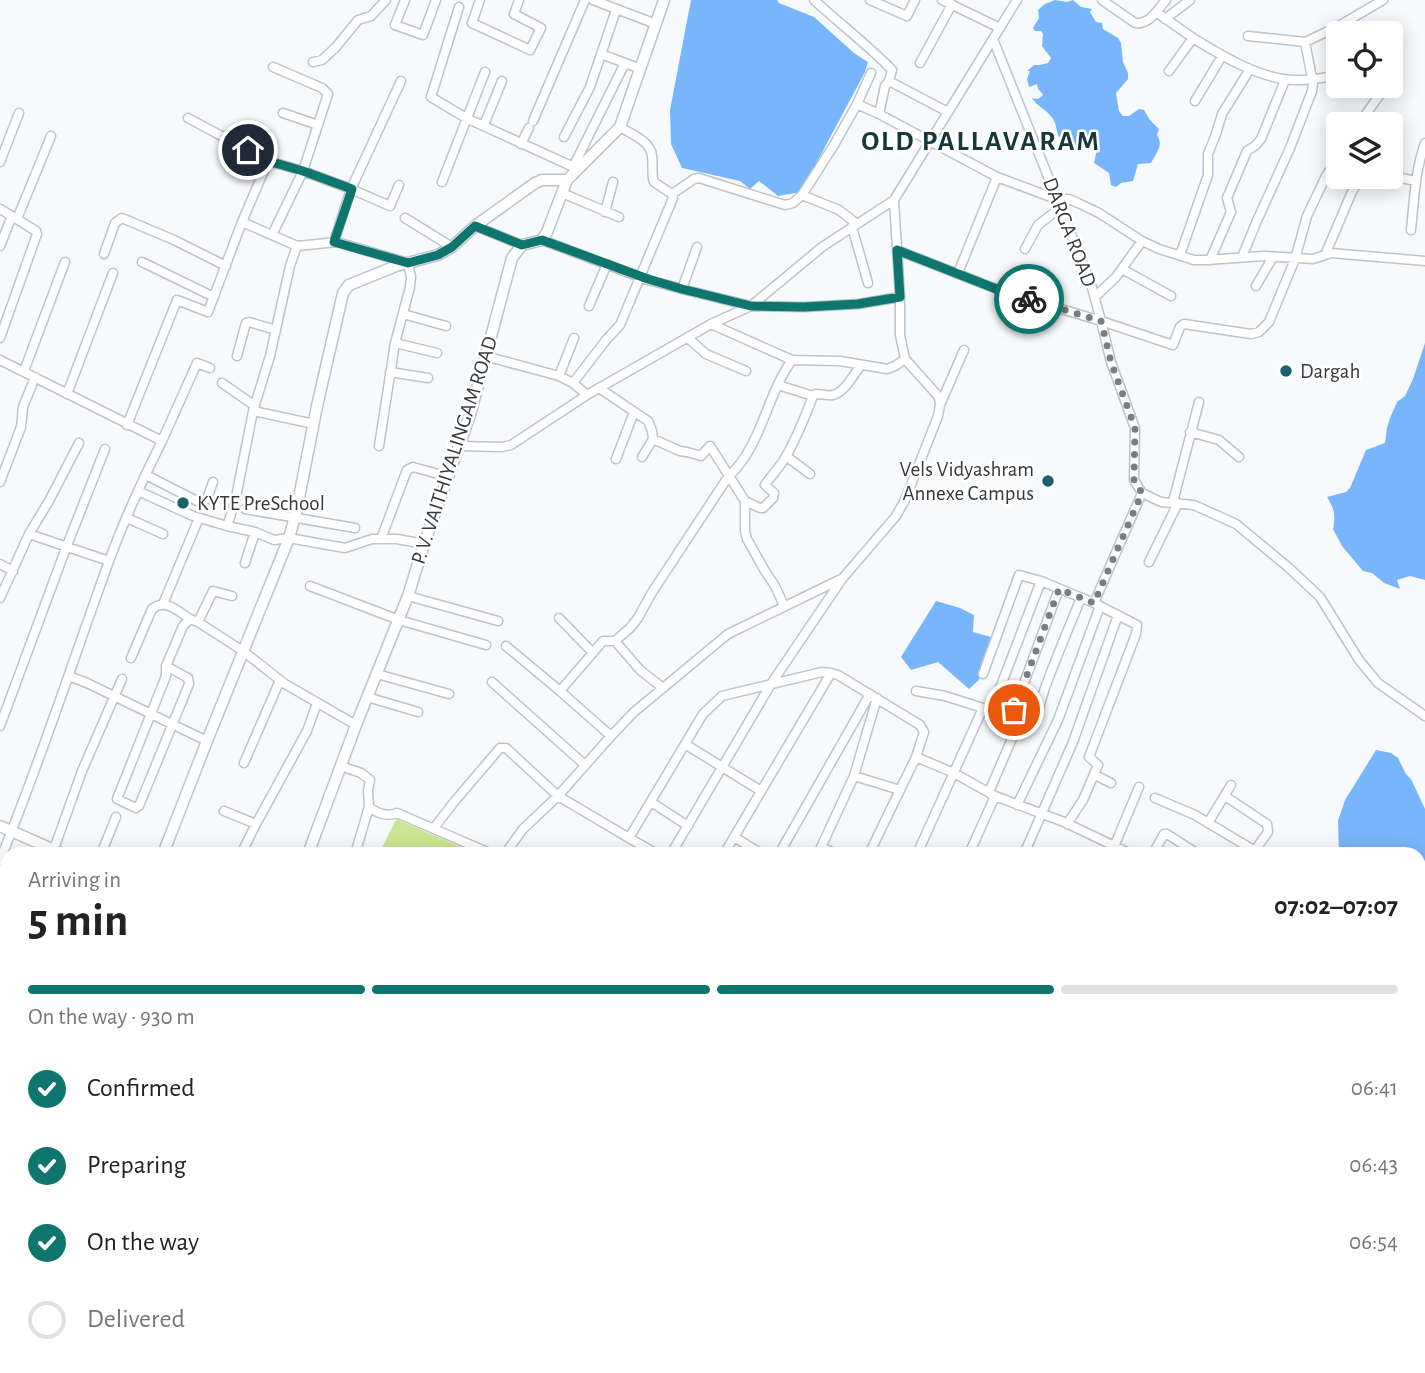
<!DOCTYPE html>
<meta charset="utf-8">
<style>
body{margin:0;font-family:"Alegreya Sans",sans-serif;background:#f2f2f2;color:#222;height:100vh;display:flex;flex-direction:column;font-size:26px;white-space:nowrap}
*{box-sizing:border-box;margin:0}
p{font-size:23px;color:#767676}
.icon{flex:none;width:38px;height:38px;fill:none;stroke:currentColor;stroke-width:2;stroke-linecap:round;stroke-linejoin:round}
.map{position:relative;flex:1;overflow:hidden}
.drawer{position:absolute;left:0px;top:847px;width:1426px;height:527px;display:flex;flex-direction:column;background:#fff;border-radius:21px 21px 0 0;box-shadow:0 4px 18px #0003}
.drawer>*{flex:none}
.fabs{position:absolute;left:1326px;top:21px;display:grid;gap:14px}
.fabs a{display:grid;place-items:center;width:77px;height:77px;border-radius:7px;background:#fff;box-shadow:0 4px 18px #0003;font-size:35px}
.pin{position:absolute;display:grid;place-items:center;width:60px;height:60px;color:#fff;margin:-30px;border:4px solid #fff;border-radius:50%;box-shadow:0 2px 7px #0007}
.courier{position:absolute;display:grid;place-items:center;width:70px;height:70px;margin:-35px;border:5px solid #0f766e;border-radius:50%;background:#fff;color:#222;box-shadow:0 2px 9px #0007}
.overview em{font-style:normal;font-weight:700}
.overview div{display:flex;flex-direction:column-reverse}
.overview{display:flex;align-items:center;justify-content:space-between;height:119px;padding:0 28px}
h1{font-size:46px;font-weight:700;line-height:52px}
.bar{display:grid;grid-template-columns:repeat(4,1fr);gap:10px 7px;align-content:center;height:84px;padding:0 28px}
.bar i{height:9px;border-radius:5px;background:#e0e0e0}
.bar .on{background:#0f766e}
.bar p{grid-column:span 4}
ol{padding:0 28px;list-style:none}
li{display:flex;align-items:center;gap:21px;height:77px}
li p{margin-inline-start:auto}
li .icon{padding:7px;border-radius:50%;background:#0f766e;color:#fff;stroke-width:4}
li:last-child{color:#767676}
li i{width:38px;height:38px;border:4px solid #e0e0e0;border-radius:50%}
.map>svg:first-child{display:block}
.green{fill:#cbe692}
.water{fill:#79b5fc}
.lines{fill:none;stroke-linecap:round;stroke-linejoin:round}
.minor-casing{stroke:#bcc3cb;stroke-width:11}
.tertiary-casing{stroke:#bcc3cb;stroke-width:13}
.minor{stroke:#fff;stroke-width:8}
.tertiary{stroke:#fff;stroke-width:10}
.done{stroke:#7a7d80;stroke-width:7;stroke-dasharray:0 12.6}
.route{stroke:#0f766e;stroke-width:9}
.poi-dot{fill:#16636d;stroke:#fff;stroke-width:2.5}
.labels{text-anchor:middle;stroke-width:5;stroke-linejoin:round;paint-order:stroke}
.street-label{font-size:21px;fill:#36393c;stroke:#fff}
.poi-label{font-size:21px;fill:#36393c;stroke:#fff;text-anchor:start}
.district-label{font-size:28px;font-weight:bold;letter-spacing:2px;fill:#16383d;stroke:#fff}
</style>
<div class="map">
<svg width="1425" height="1373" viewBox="0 0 1425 1373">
<rect width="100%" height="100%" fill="#f7fafd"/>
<path class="green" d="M396,819L477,854H379Z"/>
<path class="water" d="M691,0H777L779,3L814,17L854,53L868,62L865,72L801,192L778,196L759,181L750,189L740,181L682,168L671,144L670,110Z
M1055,0L1067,2L1073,0L1081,7L1092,9L1090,12L1096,22L1102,23L1103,29L1118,38L1121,43L1123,62L1128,73V79L1116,93L1119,111L1123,116H1129L1139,109L1144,110L1150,120L1159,129L1157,135C1164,146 1156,153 1151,163L1138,164L1133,181L1121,183L1116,187L1111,185L1109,173L1094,163L1098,145L1097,133L1092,130C1089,135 1090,140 1086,146L1068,150L1070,144V139L1065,137H1059C1056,131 1057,125 1053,119C1048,110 1037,107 1032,98L1038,99L1042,96L1043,94L1038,89L1037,84L1029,87L1027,79L1030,71H1027L1034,65H1040L1048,63L1051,58L1042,46L1043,34L1041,31H1035L1033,28L1039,18L1038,10L1045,4Z
M1425,343V580L1410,576L1397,580L1400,589L1384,583L1372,573L1363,571L1342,546L1333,529C1336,516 1334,508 1327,497L1346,492L1350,488L1366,450L1385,443L1387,428L1390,418L1397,402L1405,396L1413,379Z
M936,601L960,608L974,615L973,632L991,637L979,680L969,689L938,662L911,670L901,657Z
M1376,750L1391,753L1398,758L1406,774L1411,779L1425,809V1014L1419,1005V854H1339L1338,821L1345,800Z
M1419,1290L1425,1291V1373H1397L1390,1367H1419Z
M158,1367H256L254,1373H158Z"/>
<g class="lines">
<defs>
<path id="minor" d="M405,0L395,25L423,35L436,0
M480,0L472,23L530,50L541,28L514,14L519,0
M593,0L656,24
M814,0C840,24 868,45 892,70L889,81
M870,0L907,16L915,0
M942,0L1000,28
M1017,0L993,39L1091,284L1101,321L1173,345L1180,327L1184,324L1251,334L1259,332L1269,322L1295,259L1307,216L1326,176L1339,157
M1102,0L1135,23C1150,25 1157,10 1166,0
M459,7L431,97L466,118L578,169
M1156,12L1193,38
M1165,19L1190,0
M1248,36L1305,42
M601,54L641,69
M313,62L322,60L336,47L358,20L371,16L386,0
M920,63L952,4
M1169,71L1193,38C1220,55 1262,80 1295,80C1309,81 1325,77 1339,75
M1195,101L1222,56
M857,104L871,73
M283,113L318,125
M879,114L885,86L889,81L948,112
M188,118L268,161L303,171L351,189L390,206L399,185
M533,121L585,0
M1359,124L1381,93L1383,86
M484,125L502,81
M564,137L590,87L616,10
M521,144L529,128
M0,162L19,113
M573,167L625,63
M1391,176L1416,181
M442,182L485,72
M562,193L619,217
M672,194L694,179L699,178L785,205L793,203L802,195L834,145L857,104L879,114L997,177L1056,199H1069L1078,203L1099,213L1142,241L1159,249L1194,260H1207L1264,256L1313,259L1331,253L1425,261
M802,195L839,210L857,224
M0,209L12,216
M605,212L613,182
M405,218L452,247
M17,219L51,136
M242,222L297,246L337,242L408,263L411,277L410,287L395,343L379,446
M475,226L522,245
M852,227L868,283
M1411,230C1414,201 1415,171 1425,143
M272,235L303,171L328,94L322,88L273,67
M542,240L648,280L682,289L751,306L804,307L858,304L900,297
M334,242L351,189L401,81
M0,246L12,216L36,231L37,234L0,338
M297,246L290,266L270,356L253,411L235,502L227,526L255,532L274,540L289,538L345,548L372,539H397L424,544
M1025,249L1038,225L1060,208
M897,250L999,290L1101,321L1111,362L1135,428L1134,480L1142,493L1161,502L1194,505L1236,524L1288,567L1320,597L1359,660L1378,683L1425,716
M104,254L115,223L122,218L174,240L226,266
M1180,255L1208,175V154L1216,134L1222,114L1250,69
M1325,255L1351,194L1360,177
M1242,257L1256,223L1290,148L1312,91L1313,83L1305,42L1337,27L1383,0
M1210,260L1231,212L1227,198L1247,151L1256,145L1261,139L1285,80
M142,262L214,297
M1122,269L1171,296
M958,273L997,177
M1256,286L1273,257
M682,289L697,247
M1095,297L1116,277L1142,241
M589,306L607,264
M403,314L446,326
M711,324L792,360
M688,338L706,354L746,371
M395,343L437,353
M237,356L246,323L249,322L276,330
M485,356L559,376L573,383L587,395
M0,360L162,441C142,481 123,522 108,564C72,663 40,763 0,860
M24,371L65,262
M390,372L428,378
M559,376L574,338
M222,383L255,406
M573,383L606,340L620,325L673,198L672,194L654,182L653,179C652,171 653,164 652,156C651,141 631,134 620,127
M778,385L813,396L815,394C821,394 828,396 833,395C845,392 854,374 861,365
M599,388L648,421L652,431L653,439L642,457
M67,394L113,273
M940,405L964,350
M253,411L314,424
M127,425L177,300L208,312L242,222L268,161
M1190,432L1219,440L1239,457
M653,439L680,451L687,452L701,456L710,446L745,501V531L747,539L765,571L775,586L784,606
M162,441L197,363L210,368
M460,446L502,447L511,445L587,395L711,324L751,306L822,247L894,200L993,39
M786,456L810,474
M616,459L634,412
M146,475L197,501L201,502L207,499L213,482
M0,482L21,427L23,407L35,377
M138,491L193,516L227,526
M745,501L760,508H763L773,498L774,493L765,485C771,476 779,468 785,458C797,438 805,417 813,396
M1173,502L1199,402
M245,509L355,528
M127,518L163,534
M29,534L109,561
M381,539L407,470L413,467L449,477
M1149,562L1178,503
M245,563L255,532
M0,564L13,571
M310,586L399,620L486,645
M408,596L498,621
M0,598L29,534L49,501L79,443
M1094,603L1142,493
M163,604L199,518
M559,618L593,653
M198,622L213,591L232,596
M506,646L560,691L611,736
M131,658L152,609C165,598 178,611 190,619
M166,666L188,678L189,684L139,806L136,808L117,799L166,676V666L183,626L190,619L198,622L243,651L285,684L356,725
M377,674L449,694
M983,674L1019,575L1041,581L1094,603L1137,625L1136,634L1089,757L1098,765L1083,800L1067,824
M69,676L87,683L207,741
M492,682L585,765
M663,688L640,670L615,641L630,628L638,618L651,594L728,477C762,446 766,396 792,360L840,361L887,369L895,366L905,359
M560,691L603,641H615
M916,691L945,696L983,708L917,854
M367,697L418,712
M1014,710L1059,589
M988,711L1005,717
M989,711L992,709L1041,581
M0,726L66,548L105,449
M685,744L761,791
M916,757L954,773L995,796L1064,822L1131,854
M244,763L280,680
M341,766L361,773L370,780L368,791L369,807C378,814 387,817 397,813L492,854
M1095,775L1111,783
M854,776L900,790
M989,792L1017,727L1021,726L1028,728L1031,727C1038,715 1041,699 1046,685C1057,656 1069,627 1081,598
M1225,796L1267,824L1268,832L1253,853
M1155,798L1195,815L1255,851
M651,802L688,826
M1017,805L1058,720L1100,606
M224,811L256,824L307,731L317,703
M1208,823L1231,785
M434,828L454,802L500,748H506L558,796L629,838L703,714L722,696L822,672L831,673L838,675L920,725L924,732L916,757L869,854
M734,837L762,854
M629,838L657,854
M821,847L836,854
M54,849L82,771L122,679
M101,854L116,817
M241,854L256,824
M355,854L369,807
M505,854L523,829L558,796L611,736L634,712L728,634L839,580
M671,854L771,684L842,579L896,516L905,500L938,416L940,405L939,397L905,359L900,335V297L894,200
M724,854L831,673
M779,854L870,694
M818,854L854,776L877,698
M969,854L995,796
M1024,854L1073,742L1118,615
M1111,854L1139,787
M1153,854L1164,834H1167L1198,854
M0,911L7,914
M0,1228L7,1211
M0,1263L2,1259L7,1261
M0,1301L7,1304
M355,1367L358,1369L361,1367
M555,1367L566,1373
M867,1367L872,1373
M939,1367L949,1373
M42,1373L43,1367
M64,1373L66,1367
M325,1373L327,1367
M403,1373L406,1367
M445,1373L447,1367
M542,1373L544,1367
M664,1373L668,1367
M738,1373L742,1367
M783,1373V1367
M996,1373L998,1367
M1036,1373L1038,1367
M1078,1373L1082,1367
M1095,1373L1099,1367
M1117,1373L1122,1367"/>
<path id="tertiary" d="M0,826L63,854
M163,854L207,741L289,538L296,513L317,406L343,293L349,285L396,266L438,255L452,247L475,226L535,183L542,180H567
M308,854L356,725L408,596L424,544L470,415L512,258L522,245L542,240L547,232L567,180L620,127L664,0
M0,1035L7,1038
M0,1093L7,1085
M1419,1203L1425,1197
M1257,1373L1262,1367"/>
</defs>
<use href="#minor" class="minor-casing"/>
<use href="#tertiary" class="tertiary-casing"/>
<use href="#minor" class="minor"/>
<use href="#tertiary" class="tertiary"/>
</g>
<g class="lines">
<path class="done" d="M1014,710L1059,589L1094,603L1142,493L1134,480L1135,428L1111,362L1101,321L1029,299"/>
<path class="route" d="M248,150L268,161L303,171L352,189L334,242L408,263L438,255L452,247L475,226L522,245L542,240L648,279L682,289L751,306L804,307L858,304L900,297L897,250L999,290L1029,299"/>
</g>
<g class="poi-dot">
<circle cx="1286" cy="371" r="7"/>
<circle cx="1048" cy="481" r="7"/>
<circle cx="183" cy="503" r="7"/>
</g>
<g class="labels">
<g class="street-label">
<text transform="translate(1070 232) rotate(69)" y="7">DARGA ROAD</text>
<text transform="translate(454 450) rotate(-72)" y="7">P. V. VAITHIYALINGAM ROAD</text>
</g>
<g class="poi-label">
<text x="1300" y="378">Dargah</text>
<text x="1034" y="476" text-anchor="end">Vels Vidyashram<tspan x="1034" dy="24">Annexe Campus</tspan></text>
<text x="197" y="510">KYTE PreSchool</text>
</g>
<g class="district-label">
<text x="981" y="150">OLD PALLAVARAM</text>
</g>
</g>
</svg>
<div class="fabs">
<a><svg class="icon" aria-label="locate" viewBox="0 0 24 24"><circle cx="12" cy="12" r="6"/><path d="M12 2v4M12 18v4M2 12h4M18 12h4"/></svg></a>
<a><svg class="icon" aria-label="layers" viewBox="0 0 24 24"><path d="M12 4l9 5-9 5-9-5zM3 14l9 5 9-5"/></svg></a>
</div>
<div class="pin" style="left:1014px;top:710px;background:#ea580c"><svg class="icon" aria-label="bag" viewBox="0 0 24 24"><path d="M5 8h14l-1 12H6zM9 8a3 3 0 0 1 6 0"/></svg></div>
<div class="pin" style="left:248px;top:150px;background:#1f2937"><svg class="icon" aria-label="home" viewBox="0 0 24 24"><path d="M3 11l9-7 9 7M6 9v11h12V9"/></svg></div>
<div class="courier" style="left:1029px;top:299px"><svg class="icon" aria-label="bike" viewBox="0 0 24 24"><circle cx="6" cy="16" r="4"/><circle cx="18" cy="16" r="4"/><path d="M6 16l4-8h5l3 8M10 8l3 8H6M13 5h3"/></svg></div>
<section class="drawer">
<div class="overview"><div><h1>5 min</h1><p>Arriving in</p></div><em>07:02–07:07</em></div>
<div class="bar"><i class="on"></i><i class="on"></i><i class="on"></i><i></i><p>On the way · 930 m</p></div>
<ol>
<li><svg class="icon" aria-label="check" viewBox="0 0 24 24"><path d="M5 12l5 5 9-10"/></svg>Confirmed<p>06:41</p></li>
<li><svg class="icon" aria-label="check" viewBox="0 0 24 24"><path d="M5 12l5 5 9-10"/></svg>Preparing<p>06:43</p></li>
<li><svg class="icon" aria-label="check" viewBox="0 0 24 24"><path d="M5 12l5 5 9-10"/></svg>On the way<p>06:54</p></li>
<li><i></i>Delivered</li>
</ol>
</section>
</div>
